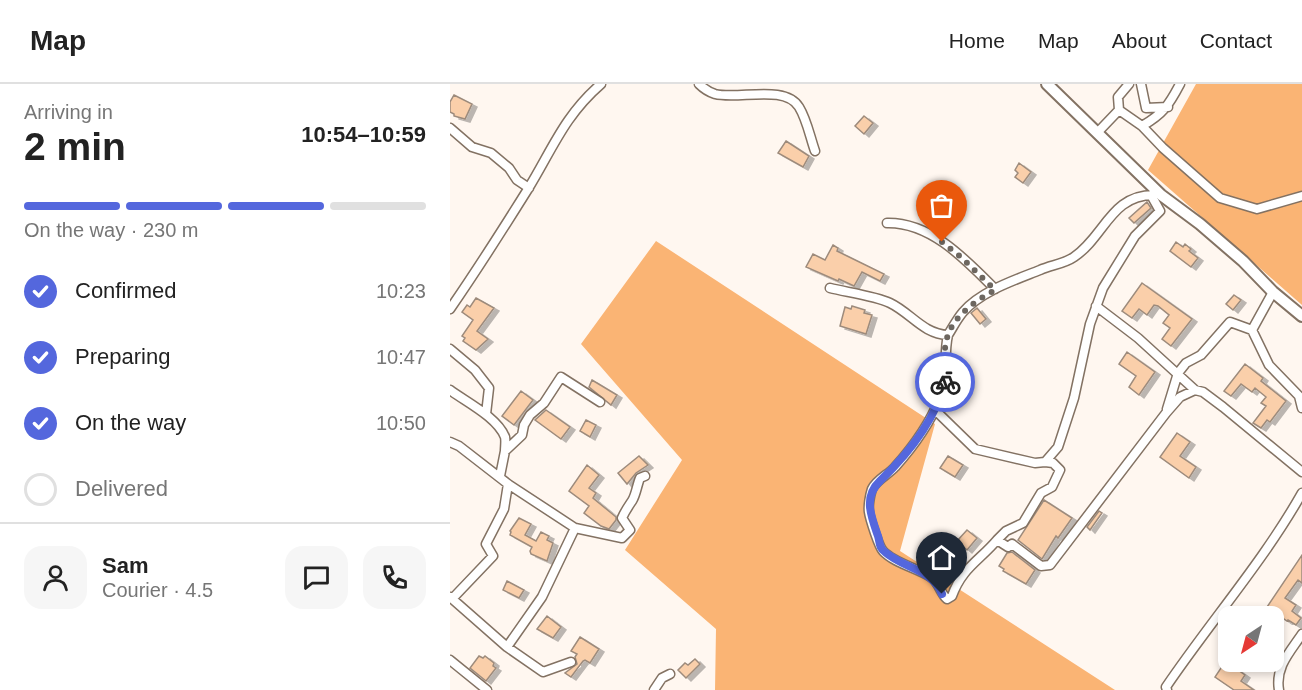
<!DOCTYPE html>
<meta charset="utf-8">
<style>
body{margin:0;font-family:Helvetica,sans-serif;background:#f6f6f6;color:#222;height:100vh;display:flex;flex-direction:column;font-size:22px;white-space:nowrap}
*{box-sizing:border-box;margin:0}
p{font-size:20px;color:#767676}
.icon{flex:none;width:33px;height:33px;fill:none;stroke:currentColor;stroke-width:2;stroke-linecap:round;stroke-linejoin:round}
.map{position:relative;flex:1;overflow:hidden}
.panel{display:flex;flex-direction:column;background:#fff;width:450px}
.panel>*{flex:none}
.needle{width:39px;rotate:216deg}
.tools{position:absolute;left:768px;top:522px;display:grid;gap:12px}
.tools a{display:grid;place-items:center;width:66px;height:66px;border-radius:12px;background:#fff;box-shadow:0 3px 9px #0003;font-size:30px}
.pin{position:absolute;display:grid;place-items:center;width:51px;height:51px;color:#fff;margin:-62px -26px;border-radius:50% 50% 50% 0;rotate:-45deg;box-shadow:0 0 6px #0007}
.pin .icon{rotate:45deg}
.courier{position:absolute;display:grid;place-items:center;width:60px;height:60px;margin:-30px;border:4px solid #5467dd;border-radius:50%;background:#fff;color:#222;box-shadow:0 2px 8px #0007}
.overview em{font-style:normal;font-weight:700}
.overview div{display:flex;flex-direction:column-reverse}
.overview{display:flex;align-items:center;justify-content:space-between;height:102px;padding:0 24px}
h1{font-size:39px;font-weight:700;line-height:45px}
.bar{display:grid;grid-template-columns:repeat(4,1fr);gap:9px 6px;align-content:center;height:72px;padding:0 24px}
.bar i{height:8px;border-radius:4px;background:#e0e0e0}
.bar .selected{background:#5467dd}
.bar p{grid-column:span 4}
.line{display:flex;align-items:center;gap:15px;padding:0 24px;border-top:2px solid #e0e0e0}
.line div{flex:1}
.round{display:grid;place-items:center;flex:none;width:63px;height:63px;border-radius:18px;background:#f6f6f6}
ol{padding:0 24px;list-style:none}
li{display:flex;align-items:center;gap:18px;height:66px}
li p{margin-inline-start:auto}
li .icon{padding:6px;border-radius:50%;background:#5467dd;color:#fff;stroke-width:4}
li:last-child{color:#767676}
li i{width:33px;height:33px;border:3px solid #e0e0e0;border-radius:50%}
header{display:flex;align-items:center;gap:36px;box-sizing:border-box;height:84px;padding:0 30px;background:#fff;border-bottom:2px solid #e0e0e0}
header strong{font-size:28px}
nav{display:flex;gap:33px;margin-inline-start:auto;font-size:21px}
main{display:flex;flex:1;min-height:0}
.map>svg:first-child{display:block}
.forest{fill:#fab474}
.building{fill:#facfaa;stroke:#9d8b7c;stroke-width:1.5;filter:url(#shadow)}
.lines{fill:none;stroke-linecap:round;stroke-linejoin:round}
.minor-casing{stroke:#837263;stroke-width:11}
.major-casing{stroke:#837263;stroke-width:14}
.minor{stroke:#fff;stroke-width:8}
.major{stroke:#fff;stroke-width:10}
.done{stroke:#6d6760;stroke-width:6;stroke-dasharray:0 10.8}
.route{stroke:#5467dd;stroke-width:8}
</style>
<header>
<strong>Map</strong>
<nav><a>Home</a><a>Map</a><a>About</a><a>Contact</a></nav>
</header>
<main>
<section class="panel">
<div class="overview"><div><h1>2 min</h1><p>Arriving in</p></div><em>10:54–10:59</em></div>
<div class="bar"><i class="selected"></i><i class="selected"></i><i class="selected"></i><i></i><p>On the way · 230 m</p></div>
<ol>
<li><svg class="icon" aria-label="check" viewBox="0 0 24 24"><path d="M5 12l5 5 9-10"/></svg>Confirmed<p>10:23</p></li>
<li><svg class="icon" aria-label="check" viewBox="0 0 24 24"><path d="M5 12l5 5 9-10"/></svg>Preparing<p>10:47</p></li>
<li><svg class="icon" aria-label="check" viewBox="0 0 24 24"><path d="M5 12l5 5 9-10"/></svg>On the way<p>10:50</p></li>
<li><i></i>Delivered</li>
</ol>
<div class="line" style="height:108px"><a class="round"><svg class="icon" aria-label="person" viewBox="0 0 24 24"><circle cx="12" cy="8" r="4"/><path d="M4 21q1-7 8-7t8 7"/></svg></a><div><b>Sam</b><p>Courier · 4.5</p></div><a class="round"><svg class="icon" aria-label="chat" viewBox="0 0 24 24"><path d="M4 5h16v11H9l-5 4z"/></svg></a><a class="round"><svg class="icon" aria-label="phone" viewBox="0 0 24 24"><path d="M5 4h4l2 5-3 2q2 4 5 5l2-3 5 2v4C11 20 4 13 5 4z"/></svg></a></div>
</section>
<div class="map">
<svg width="852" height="606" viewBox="0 0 852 606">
<defs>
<filter id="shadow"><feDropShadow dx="5" dy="3" stdDeviation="0" flood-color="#0004"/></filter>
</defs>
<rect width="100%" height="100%" fill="#fff7f0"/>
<path class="forest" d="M746,0H852V221L698,86Z
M206,157L485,340L450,467L665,606H265L266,545L175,466L232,376L131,260Z"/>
<path class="building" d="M4,11L22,20L15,35L4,32V30L0,28V18Z
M414,32L423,39L414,50L405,42Z
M336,57L359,72L353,83L328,69Z
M569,79L581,88L573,99L565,93L568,89L565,86Z
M697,118L701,124L684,139L679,134Z
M726,158L733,163L735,160L741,165L739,167L748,174L741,183L720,167Z
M383,161L388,164L387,167L434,190L430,197L412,188L404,202L389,195L388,197L356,183L363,170L375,176Z
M692,199L742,235L721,262L712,255L720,244L713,239L719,231L708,222L704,221L697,231L689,225L682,234L672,227Z
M784,211L791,216L783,226L776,220Z
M26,214L44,224L27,247L38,255L26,266L13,257L15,254L12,252L23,236L12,228L17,221L20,223Z
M402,222L415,226L414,229L422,231L416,250L390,242L395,223L401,225Z
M527,224L536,235L530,240L521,229Z
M677,268L705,288L689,311L679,303L686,292L669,280Z
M795,280L813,294L811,297L836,317L820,338L817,336L811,344L803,339L816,322L811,319L816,313L805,304L802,308L791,300L781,312L774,307Z
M142,296L167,311L161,321L139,303Z
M71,307L83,316L64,341L52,332Z
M96,326L120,343L111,355L85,336Z
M136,336L146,341L140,353L130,347Z
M727,349L740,358L730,372L746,383L739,394L710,373Z
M189,372L198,381L186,389L177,400L168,389Z
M498,372L513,381L505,393L490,384Z
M137,381L149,391L139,404L146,409L143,414L166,433V436L159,445L151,442L134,429L139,422L119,407Z
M594,416L622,434L608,454L606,452L592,475L568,456Z
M649,427L652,429L640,446L637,443Z
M69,434L81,440L75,451L86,457L91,448L99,452L97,456L103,459L97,477L81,470L80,467L82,463L60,451L61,448L60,447Z
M517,446L527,454L517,466L507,457Z
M562,468L585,486L576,500L553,487L554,485L549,482L557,469Z
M852,471V499L848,496L835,514L846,521L842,527L851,534L846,541L838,536L837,537L817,523Z
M57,497L74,506L69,514L53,506Z
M97,532L111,543L103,554L87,545Z
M130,553L149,565L140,579L135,576L133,577L121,593L115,589L127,580L125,573L127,570L121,567Z
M29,572L33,574L35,572L44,579L43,582L46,584L36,597L20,584Z
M245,575L250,580L236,594L228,586L235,579L238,581Z
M775,578H788L784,583L795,591L791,597L804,606H784L765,593Z"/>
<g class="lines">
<defs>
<path id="minor" d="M249,0C253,4 259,8 265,10C288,16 335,0 349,23C357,36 360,53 365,67
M691,0L696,24L718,23
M669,26L692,42L713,64L770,114L807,125L852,112
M692,42C713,30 719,21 730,0
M0,44L22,63L41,69L59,84L67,96L79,104
M647,49L669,26L668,13L679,0
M437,139C481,138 516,176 545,205
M380,204C396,208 426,212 440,219C461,229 473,250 498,251C503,243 507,235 513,228C531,207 565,196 590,186C601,181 614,180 624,173C655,152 661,110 705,111
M823,208L802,246L819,281L849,312L852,324
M646,222L688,254L745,306
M0,225C27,186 53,145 78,105C102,66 114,32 151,0
M498,251C493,272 499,293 490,314C480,339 463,363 445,383C439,390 426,396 422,405C420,411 418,422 419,428C420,435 429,463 433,467C444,479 467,484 481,493C489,498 490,509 497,515L502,512C512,484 529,477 547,456L558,463L562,460L591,482L600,481L716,329L730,313L745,306L753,308L773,323L852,388
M0,265L25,286L39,304L36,330
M0,306C16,318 47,333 55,353C56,357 55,363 55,367
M717,325L728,289L736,279L751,271L780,238L802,246
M485,326L525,365L585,379L595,378L608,363L624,314L640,240L653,204L685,152L710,127L701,111
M0,358L9,362L58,400L125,444L172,454L180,446L172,434C175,427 178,423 182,417C186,411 187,401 190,394L195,392
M50,392L55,367L72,351L74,341L80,331L94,319L111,293L150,318
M547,456L556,447L573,439L591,409L602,403L610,386L603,379L595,378
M0,513L57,563L93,588L121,578
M2,515L43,472L36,460L54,425L58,400
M57,563L92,513L125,444
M0,576L37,606
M204,606L212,594L220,590
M717,606L716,603C760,538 813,478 852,409
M829,606C825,583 840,568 852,550"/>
<path id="major" d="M597,0L711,111L750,140L793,177L823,208L852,232"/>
</defs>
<use href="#minor" class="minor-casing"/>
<use href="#major" class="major-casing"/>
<use href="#minor" class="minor"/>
<use href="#major" class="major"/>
</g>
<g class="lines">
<path class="done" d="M492,158L511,173L545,206C522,219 497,236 495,265C494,277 498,287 495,298"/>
<path class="route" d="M492,510C483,486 453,484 435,468C429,464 430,458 428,452C421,432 413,413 430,397C458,370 485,337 495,298"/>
</g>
</svg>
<div class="tools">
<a><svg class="needle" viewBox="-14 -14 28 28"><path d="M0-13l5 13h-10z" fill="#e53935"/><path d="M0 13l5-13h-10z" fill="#767676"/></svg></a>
</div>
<div class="pin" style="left:492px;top:158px;background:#ea580c"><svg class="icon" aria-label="bag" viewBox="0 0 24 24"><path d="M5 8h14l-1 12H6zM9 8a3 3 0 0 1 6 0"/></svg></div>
<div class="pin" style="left:492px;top:510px;background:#1f2937"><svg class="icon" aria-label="home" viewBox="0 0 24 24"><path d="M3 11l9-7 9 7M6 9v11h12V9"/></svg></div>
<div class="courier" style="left:495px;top:298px"><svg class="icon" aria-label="bike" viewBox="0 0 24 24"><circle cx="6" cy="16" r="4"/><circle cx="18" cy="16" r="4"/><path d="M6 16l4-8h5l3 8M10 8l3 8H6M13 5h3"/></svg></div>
</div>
</main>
